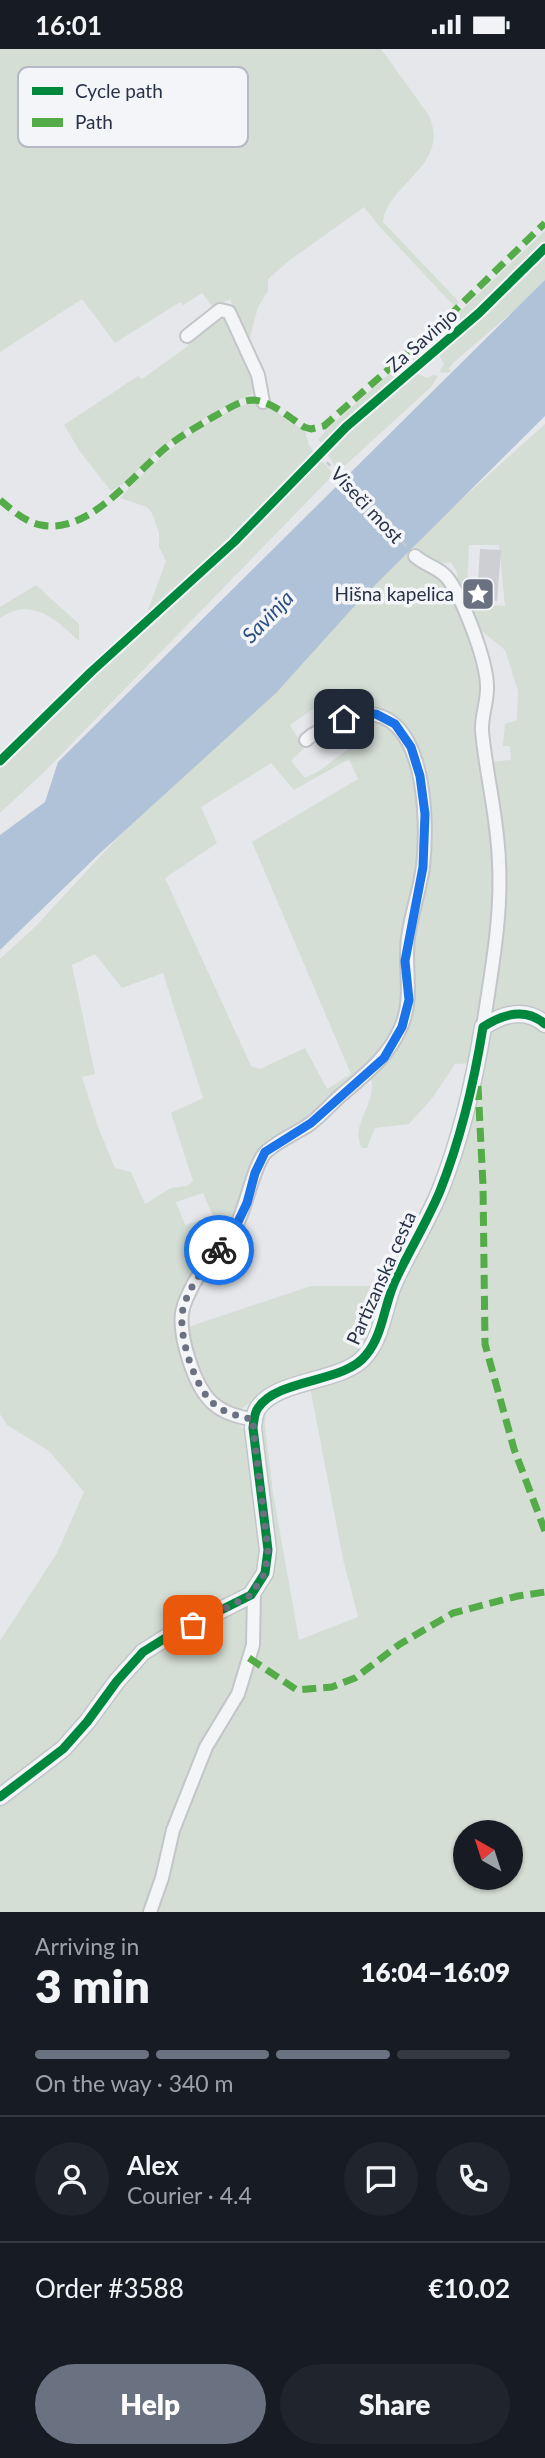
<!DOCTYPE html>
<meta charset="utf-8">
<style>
body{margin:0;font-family:Lato,sans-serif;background:#20242c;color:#f1f3f6;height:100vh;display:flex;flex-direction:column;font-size:26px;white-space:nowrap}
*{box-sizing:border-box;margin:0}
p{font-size:23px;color:#9ea1a6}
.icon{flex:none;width:38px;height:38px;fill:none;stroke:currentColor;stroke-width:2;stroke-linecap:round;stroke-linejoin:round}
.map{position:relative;height:1863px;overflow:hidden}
.drawer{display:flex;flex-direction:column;background:#171b24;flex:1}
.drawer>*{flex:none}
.needle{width:46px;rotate:321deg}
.fabs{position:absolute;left:453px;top:1771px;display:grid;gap:14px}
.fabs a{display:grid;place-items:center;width:70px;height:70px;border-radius:50%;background:#171b24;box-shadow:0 2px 5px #0004;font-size:35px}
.pin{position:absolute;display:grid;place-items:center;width:60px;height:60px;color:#fff;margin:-30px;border-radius:14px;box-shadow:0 4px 10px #0006}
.courier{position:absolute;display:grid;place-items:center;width:70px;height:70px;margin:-35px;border:5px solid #1a73e8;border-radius:50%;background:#fff;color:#222;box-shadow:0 2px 9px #0007}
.summary em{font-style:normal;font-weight:800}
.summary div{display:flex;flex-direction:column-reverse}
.summary{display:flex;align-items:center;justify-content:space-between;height:119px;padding:0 35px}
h1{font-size:46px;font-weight:800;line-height:52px}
.bar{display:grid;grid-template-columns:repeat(4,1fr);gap:10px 7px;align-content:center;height:84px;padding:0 35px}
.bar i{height:9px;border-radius:5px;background:#363941}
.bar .on{background:#6a7180}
.bar p{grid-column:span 4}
.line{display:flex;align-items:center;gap:18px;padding:0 35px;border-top:2px solid #363941}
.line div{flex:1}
.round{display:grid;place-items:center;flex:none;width:74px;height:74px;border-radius:37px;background:#20242c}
.button{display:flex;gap:14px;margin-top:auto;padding:14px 35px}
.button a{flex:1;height:80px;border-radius:42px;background:#6a7180;color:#fff;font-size:28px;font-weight:800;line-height:80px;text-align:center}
.button a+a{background:#20242c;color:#f1f3f6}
.status{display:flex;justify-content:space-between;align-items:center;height:49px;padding:0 35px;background:#171b24;direction:ltr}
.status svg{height:19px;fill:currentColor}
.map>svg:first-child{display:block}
.green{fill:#d4ded5;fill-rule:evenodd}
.water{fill:#b0c2d8}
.building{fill:#cdcfd3}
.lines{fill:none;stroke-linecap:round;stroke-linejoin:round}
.minor-casing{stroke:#c3c5c8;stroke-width:16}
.tertiary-casing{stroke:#c3c5c8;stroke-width:19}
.path{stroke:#c5c8cd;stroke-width:2.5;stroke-dasharray:5 5;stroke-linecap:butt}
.minor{stroke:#f4f5f7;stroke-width:12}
.tertiary{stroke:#f4f5f7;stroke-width:16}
.quiet{stroke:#53ac47;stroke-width:7;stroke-dasharray:14 7;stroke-linecap:butt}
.cycleway-casing{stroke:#f3f5f9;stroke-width:13}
.cycleway{stroke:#00873e;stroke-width:9}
.done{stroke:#6a7180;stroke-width:7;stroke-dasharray:0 12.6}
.route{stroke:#1a73e8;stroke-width:9}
.labels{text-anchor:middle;stroke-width:7;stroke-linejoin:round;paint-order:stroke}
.street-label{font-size:19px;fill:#283247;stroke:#f3f5f9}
.poi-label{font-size:19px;fill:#283247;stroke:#f3f5f9;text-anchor:end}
.water-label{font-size:21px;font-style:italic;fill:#2d4f7f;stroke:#f3f5f9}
.key{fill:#f3f5f9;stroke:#b6bac4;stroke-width:2}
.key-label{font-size:19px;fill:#283247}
</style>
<div class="status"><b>16:01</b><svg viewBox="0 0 49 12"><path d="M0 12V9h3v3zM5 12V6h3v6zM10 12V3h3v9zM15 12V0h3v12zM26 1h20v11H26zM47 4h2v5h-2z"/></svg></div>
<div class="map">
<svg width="545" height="1863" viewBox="0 0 545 1863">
<rect width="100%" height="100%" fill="#e5e7ea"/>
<path class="green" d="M0,0H381L428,65C453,116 387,134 383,173L459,253L455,258L379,177L364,158L290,211L268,230V242L258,258L250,288L246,291L230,250L214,260L202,244L183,256L180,253L115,294L82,250L0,303Z
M545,182V196L473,267L390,340L353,369L342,379L337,387L325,396L318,391L327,380L467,256Z
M545,203V235L454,313L449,319L451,323L441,324L440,321L444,315L438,304L501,247Z
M218,265C239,272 251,322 259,342C222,358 186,378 156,404C141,416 130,433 111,442L81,404L64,376L138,327L142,330L188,297V291Z
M415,324L427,329L433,326L438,327L431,338L338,423L327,404L347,379Z
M254,353L270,359L305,382L309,396L316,405L233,492L143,575L166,512L159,498V484L152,464L147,458L120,449C152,413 206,366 254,353Z
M545,375V966H490L504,840L491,713L511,711L510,697H503L505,675L517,671L518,642L505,601L477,578L467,554L505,557L499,496H469L467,541L458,536L457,523L451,513L432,515L425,512L411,496Z
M319,409L334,425L45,722L0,764V719L51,665L130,596L139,583L265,465Z
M407,502L422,517L439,522L446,530L474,593L482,618L485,642L480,675L496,817V842L481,976L474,1014L455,1015L433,1048L409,1075L375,1079L367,1099H362C350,1079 372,1058 372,1038C372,1034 371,1030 370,1026C388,1010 399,992 408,970C413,957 410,946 410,933C410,917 412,901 413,885C415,862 423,840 426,817C433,767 432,660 360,662L343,639L290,676L304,699L291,712L305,729L319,722L351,698L338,678L367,667L387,672L405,693L415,719L423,760L422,779L419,820L402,905L405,952L389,999L371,1018L301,1079L278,1089L263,1099L259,1105C247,1130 243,1157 230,1181C221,1197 207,1208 196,1223C173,1257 175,1282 189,1319C192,1328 194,1337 198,1345C211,1367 239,1367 250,1389L265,1499L261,1523L255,1536L247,1544L152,1593L133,1608L69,1688L23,1725L0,1740V1592L57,1504L84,1443L49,1402L7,1376L0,1365V910L36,877L144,760L321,580ZM349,710L358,730L252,793L351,1025L327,1040L305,999L260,1020L251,1017L165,829L217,794L201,758L271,714L294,741ZM95,905L122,939L163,924L203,1049L171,1064L193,1132L187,1137L171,1139L145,1155L131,1123L115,1119L98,1078L82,1028L95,1025L72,916ZM203,1144L213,1167L185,1176L176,1153Z
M36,536L79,575V592C57,571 31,547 0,569V558Z
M527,972L545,980V1863H0V1755L147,1608C180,1589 245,1567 263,1538L258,1378L266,1356L265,1377L273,1444L299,1591L358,1568L343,1510L310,1338L380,1297L490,976ZM466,1783H511V1829H466Z
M311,1237H390L368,1296L346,1316L273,1338L241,1360L230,1361L220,1357L205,1340L185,1279Z"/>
<path class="water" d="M545,231V367L360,551L276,644L98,806L0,901V786L45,753L58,713Z"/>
<path class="building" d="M480,500L501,501L497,552L477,551Z"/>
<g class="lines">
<defs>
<path id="minor" d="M187,287L220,261L229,263L258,326L263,353
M415,507C426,517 441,519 449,531C464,553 488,614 487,640C487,654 481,669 482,682C486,726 498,770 499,814C502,868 491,924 483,978
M254,1371C240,1368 226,1365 215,1356C195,1341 179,1289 182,1264C183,1258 186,1250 189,1244C200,1217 224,1200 237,1175C246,1158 255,1111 267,1102C278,1092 294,1085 307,1077C319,1069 328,1058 339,1048C363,1027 388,1009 401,978C414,949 404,919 408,889C411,865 420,841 423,817C428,773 427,658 360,665C344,667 326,679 312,686L306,691
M150,1863L162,1829L173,1781L206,1698L238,1645L253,1596L254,1542"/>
<path id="tertiary" d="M0,1748L63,1700L87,1673L117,1632L143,1603L167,1588L251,1546L265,1524L268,1501L253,1379C254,1372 254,1364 258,1359C278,1329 345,1334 366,1306C383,1286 384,1256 395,1232C409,1202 427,1173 440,1142C461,1089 474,1034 483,978C503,965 525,958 545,975"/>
</defs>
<use href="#minor" class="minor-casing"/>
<use href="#tertiary" class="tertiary-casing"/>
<path class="path" d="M320,406L406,497"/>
<use href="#minor" class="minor"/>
<use href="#tertiary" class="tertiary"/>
<path class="quiet" d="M0,451C12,461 25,473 41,476C90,486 134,424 168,397C182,386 198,377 213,368C225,362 239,351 253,351C271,352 289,368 304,378L311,380L324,377L448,268L545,174
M478,1037L483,1136L485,1295L514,1400L545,1482
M249,1609L297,1641L332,1638L355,1629L400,1595L453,1564L518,1547L545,1543"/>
<defs>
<path id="cycleway" d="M0,712L91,623L234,493L346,378L479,264L545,199
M0,1748L63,1700L87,1673L117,1632L143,1603L167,1588L251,1546L265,1524L268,1501L253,1379C254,1372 254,1364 258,1359C278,1329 345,1334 366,1306C383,1286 384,1256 395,1232C409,1202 427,1173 440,1142C461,1089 474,1034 483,978C503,965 525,958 545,975"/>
</defs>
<use href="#cycleway" class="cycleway-casing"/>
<use href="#cycleway" class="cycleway"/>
</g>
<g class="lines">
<path class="done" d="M193,1576L251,1546L265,1524L268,1501L253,1379L254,1371C240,1367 225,1365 214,1355C195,1340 177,1284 183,1260C189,1237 204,1219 219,1201"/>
<path class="route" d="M219,1201L236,1177L247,1154L255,1124L265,1103L311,1074L384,1009L402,978L409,951L405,912L423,818L425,765L420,727L411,698L395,675L376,665H358L344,670"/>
</g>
<defs>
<symbol id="sight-square" viewBox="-11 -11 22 22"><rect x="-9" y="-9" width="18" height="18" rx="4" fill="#6a7180" stroke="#f3f5f9"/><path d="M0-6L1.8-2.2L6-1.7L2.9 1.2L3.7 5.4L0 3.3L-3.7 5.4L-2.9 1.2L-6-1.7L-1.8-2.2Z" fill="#fff"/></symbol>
</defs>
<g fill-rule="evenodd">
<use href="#sight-square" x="459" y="526" width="38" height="38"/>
</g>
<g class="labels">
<g class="street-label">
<text transform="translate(422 291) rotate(-41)" y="7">Za Savinjo</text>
<text transform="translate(367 456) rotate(47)" y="7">Viseči most</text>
<text transform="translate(381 1229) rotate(-66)" y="7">Partizanska cesta</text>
</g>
<g class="poi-label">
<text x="454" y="552">Hišna kapelica</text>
</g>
<g class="water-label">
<text transform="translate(268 568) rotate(-46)" y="7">Savinja</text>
</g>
</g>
<rect x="18" y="18" width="230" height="80" rx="10" class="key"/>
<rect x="32" y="38" width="31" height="8" fill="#00873e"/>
<rect x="32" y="69" width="31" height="9" fill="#53ac47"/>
<g class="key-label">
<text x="75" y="49">Cycle path</text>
<text x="75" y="80">Path</text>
</g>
</svg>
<div class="fabs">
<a><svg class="needle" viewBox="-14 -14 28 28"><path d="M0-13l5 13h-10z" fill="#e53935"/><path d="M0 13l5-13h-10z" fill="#9ea1a6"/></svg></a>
</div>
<div class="pin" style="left:193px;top:1576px;background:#ea580c"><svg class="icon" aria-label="bag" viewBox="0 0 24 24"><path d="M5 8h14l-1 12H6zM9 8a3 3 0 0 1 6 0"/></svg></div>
<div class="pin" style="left:344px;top:670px;background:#1f2937"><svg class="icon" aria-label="home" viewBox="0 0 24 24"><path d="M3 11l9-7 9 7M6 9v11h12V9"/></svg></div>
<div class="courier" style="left:219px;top:1201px"><svg class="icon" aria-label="bike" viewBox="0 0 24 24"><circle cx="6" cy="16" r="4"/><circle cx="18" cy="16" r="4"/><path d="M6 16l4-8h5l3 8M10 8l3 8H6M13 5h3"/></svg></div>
</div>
<section class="drawer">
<div class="summary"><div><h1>3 min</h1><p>Arriving in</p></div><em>16:04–16:09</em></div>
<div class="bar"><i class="on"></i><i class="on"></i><i class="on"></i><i></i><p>On the way · 340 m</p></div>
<div class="line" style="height:126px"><a class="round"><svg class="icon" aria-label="person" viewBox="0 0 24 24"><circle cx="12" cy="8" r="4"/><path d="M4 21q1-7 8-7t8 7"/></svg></a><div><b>Alex</b><p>Courier · 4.4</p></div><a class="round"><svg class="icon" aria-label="chat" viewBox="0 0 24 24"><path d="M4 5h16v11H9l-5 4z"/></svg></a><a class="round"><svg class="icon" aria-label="phone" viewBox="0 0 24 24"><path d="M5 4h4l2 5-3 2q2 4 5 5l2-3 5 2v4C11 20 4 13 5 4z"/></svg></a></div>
<div class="line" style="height:91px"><div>Order #3588</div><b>€10.02</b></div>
<div class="button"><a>Help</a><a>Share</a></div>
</section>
